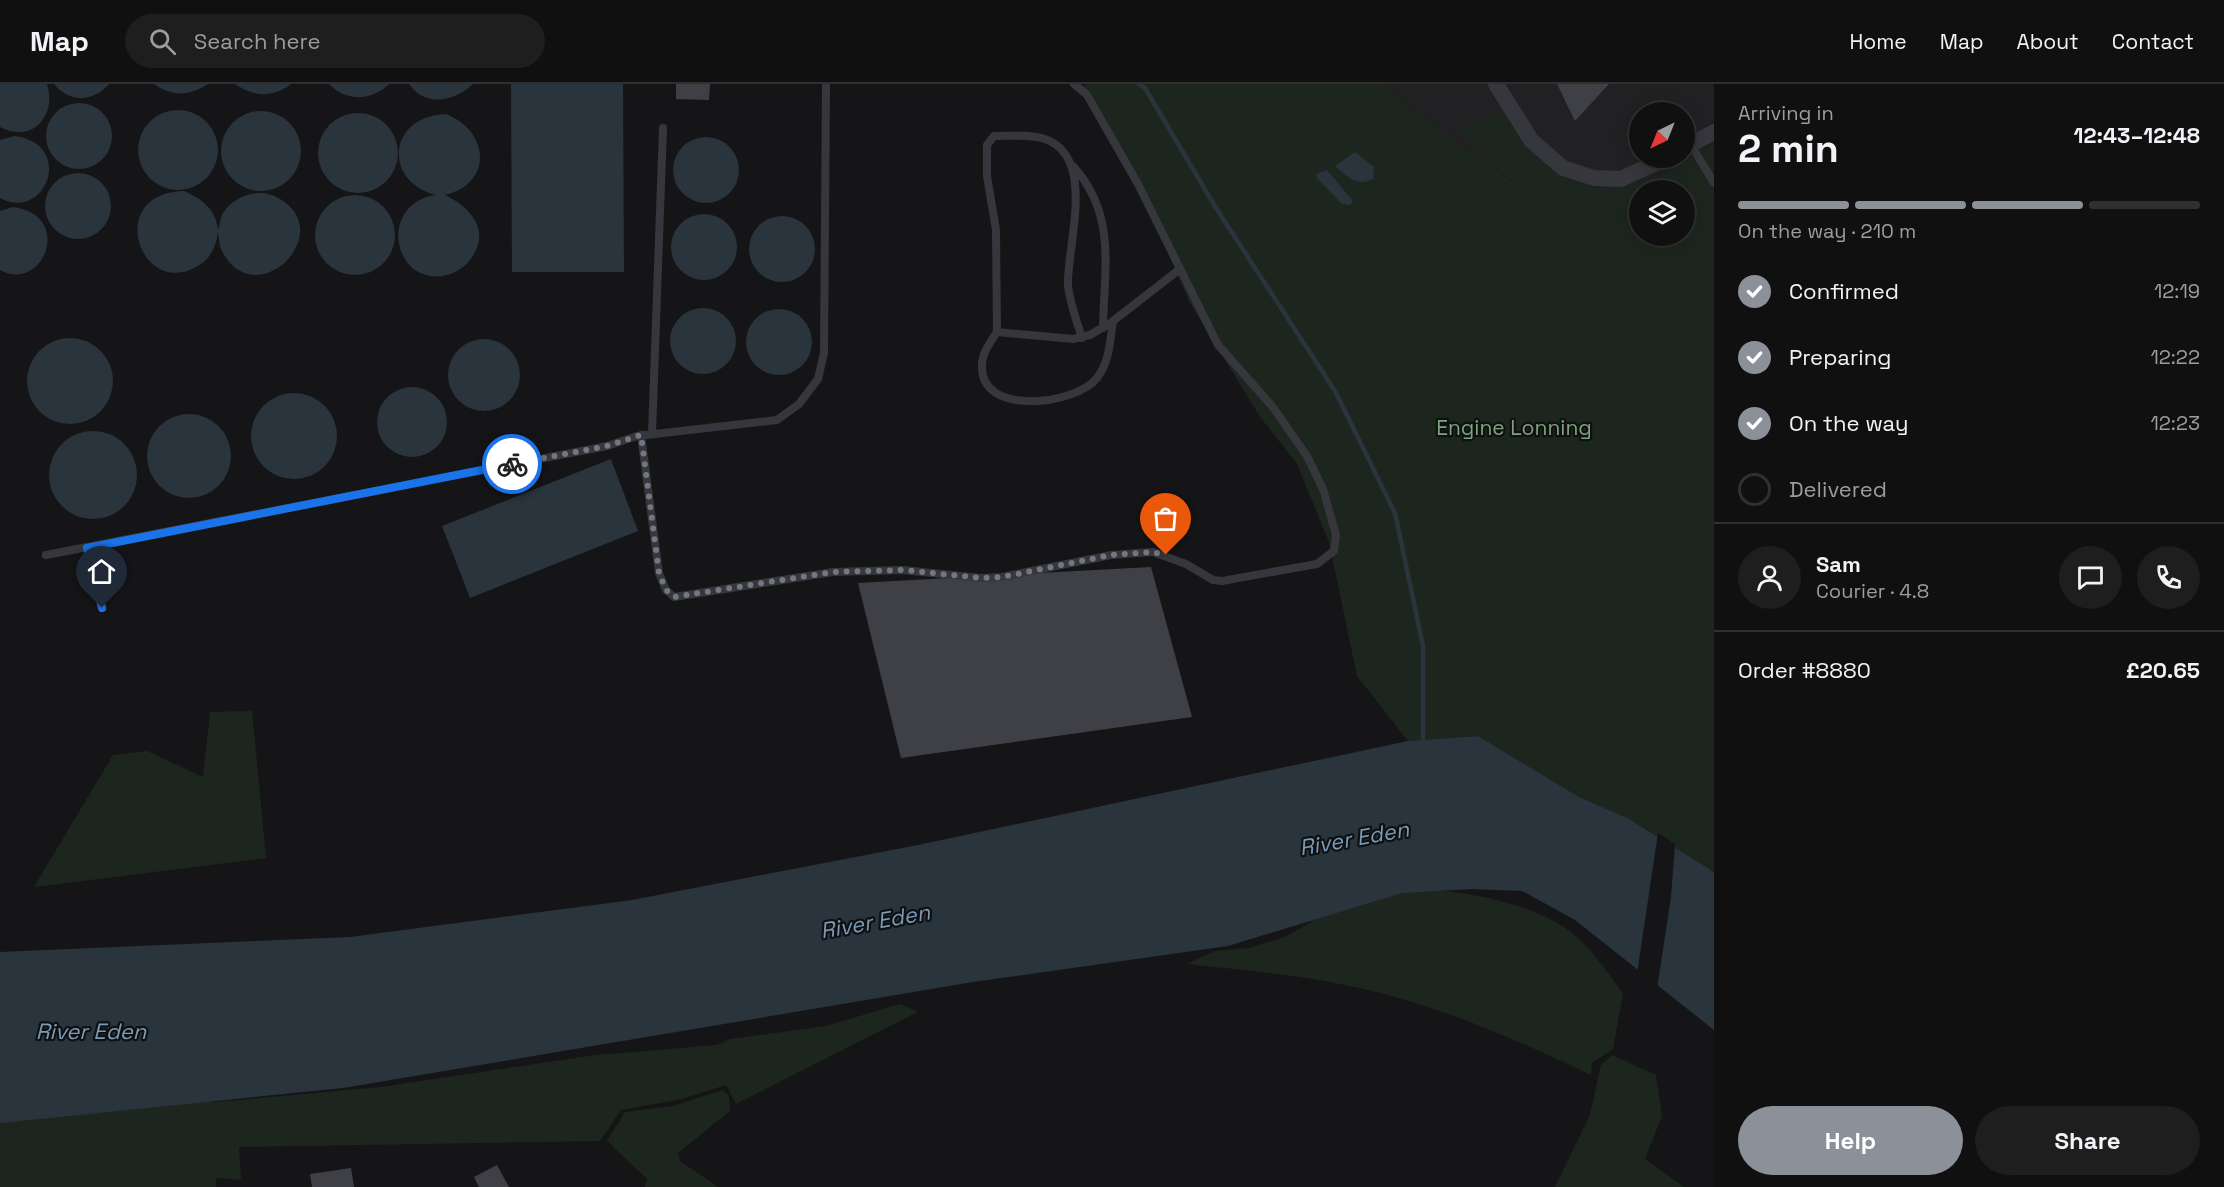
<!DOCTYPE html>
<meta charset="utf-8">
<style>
body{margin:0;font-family:"Space Grotesk",sans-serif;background:#1e1e1f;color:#f1f3f6;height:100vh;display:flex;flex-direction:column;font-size:22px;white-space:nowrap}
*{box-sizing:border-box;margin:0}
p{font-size:20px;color:#9c9d9f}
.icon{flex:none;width:33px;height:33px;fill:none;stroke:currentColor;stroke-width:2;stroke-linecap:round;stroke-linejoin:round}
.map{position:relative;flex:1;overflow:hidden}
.side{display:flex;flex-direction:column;background:#101011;width:510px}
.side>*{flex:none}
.needle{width:39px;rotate:223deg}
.tools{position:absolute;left:1629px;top:18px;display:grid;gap:12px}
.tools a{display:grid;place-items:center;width:66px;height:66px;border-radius:50%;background:#101011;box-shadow:0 3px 15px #0003,0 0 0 2px #303031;font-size:30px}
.pin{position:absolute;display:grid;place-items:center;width:51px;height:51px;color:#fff;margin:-62px -26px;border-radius:50% 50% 50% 0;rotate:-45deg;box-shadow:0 0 6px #0007}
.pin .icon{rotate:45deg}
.courier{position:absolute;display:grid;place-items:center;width:60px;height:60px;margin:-30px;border:4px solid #1a73e8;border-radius:50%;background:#fff;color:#222;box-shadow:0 2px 8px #0007}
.summary em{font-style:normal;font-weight:700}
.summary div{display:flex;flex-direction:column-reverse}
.summary{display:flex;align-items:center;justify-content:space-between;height:102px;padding:0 24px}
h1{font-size:39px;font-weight:700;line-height:45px}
.bar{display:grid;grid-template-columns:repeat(4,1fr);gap:9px 6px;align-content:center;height:72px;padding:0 24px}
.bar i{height:8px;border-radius:4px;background:#303031}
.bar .active{background:#8c9099}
.bar p{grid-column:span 4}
.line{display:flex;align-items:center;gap:15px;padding:0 24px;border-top:2px solid #303031}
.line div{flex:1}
.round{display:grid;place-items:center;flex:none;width:63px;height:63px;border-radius:32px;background:#1e1e1f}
ol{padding:0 24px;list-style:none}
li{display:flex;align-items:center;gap:18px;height:66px}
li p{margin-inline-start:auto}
li .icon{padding:6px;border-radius:50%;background:#8c9099;color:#fff;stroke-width:4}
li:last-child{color:#9c9d9f}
li i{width:33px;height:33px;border:3px solid #303031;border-radius:50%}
.button{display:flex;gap:12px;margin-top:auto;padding:12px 24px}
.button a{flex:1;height:69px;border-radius:36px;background:#8c9099;color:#fff;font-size:24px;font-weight:700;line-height:69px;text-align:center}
.button a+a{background:#1e1e1f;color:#f1f3f6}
header{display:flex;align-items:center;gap:36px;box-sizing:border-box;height:84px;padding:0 30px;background:#101011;border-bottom:2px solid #303031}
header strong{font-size:28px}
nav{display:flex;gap:33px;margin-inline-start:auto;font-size:21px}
.search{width:420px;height:54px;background:#1e1e1f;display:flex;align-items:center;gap:15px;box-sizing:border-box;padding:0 21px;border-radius:33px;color:#9c9d9f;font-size:22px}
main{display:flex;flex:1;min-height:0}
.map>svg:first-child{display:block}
.built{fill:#212124;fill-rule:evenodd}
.green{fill:#1d261e;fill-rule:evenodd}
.water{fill:#2a343c}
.pier{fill:#151517}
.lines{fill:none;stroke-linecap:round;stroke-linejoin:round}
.stream{stroke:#2a343c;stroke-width:4.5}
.building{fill:#3f4045}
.lane{stroke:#36373d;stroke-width:8}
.street{stroke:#36373d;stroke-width:16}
.done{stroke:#737780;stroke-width:6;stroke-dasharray:0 10.8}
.route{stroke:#1a73e8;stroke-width:8}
.labels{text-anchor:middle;stroke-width:4.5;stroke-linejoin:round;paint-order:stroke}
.park-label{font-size:21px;fill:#7ba67d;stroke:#101012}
.water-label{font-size:22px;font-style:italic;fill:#799bb7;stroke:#101012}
</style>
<header>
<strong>Map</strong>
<div class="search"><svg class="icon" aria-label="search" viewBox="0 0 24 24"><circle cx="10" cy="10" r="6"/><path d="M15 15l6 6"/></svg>Search here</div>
<nav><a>Home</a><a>Map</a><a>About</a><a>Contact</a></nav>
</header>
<main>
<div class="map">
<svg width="1714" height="1103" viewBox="0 0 1714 1103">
<rect width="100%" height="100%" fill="#151517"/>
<path class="built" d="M1384,0H1714V237L1523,106L1410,23ZM1640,28H1684V74H1640ZM1640,106H1684V152H1640Z"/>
<path class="green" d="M1088,0H1384L1410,23L1516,101L1454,44L1498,29L1549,74L1602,109L1672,87L1714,61V788L1615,729L1579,713L1478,652L1408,657L1357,592L1329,458L1297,380L1261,334L1190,219L1138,100L1079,3ZM1640,106H1684V152H1640Z
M252,627L266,774L34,803L113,671L147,667L203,693L210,628Z
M1430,805C1478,810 1549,822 1583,859C1598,874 1610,892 1623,909L1613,965L1592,979L1591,991C1515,955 1438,921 1355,903C1300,891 1243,886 1187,880L1215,867L1249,864L1283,854L1329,828L1381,811Z
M900,920L918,928L736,1020L726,1001L682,1015L621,1026L600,1057L239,1063L241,1096L216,1094V1103H0V1012L217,1018L381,1003L596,971L717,961L730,955L826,942Z
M1612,971L1656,991L1662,1032L1645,1075L1684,1103H1555L1590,1031L1601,981Z
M723,1006L729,1012L730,1027L678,1069L680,1077L718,1103H645L647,1095L607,1057L625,1028L673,1022Z"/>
<path class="water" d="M0,0H47C57,32 32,60 0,43Z
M54,0H109C94,18 69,19 54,0Z
M154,0H208C189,12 173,13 154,0Z
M235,0H291C272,14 254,13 235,0Z
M329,0H389C372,17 346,18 329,0Z
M409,0H473C456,17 425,24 409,0Z
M511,0H623L624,188H512Z
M46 52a33 33 0 1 1 66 0a33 33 0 1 1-66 0Z
M138 66a40 40 0 1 1 80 0a40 40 0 1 1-80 0Z
M221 67a40 40 0 1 1 80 0a40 40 0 1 1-80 0Z
M318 69a40 40 0 1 1 80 0a40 40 0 1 1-80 0Z
M446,30C490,47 493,100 445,111C471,123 492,148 470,176C463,185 453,190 443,192C391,199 379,119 436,111C382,97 388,32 446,30Z
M14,52C76,59 46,139 0,114V56Z
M673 86a33 33 0 1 1 66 0a33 33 0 1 1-66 0Z
M1355,68L1374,83L1373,95C1356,103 1348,93 1335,82Z
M1327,86L1353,117L1350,121L1342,120L1317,94L1316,90Z
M45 122a33 33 0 1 1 66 0a33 33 0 1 1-66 0Z
M184,107C202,115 216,125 218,146C220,141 220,134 223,129C235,110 261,103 280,115C339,150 253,233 221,165C219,160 219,153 218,148C216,163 210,177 194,184C139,212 105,109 184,107Z
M315 151a40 40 0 1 1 80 0a40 40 0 1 1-80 0Z
M13,123C75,131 43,210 0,186V127Z
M671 163a33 33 0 1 1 66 0a33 33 0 1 1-66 0Z
M749 165a33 33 0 1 1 66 0a33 33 0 1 1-66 0Z
M670 257a33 33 0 1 1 66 0a33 33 0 1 1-66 0Z
M746 258a33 33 0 1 1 66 0a33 33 0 1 1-66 0Z
M27 297a43 43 0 1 1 86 0a43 43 0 1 1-86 0Z
M448 291a36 36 0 1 1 72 0a36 36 0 1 1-72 0Z
M377 338a35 35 0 1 1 70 0a35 35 0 1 1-70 0Z
M251 352a43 43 0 1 1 86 0a43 43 0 1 1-86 0Z
M147 372a42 42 0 1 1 84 0a42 42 0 1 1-84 0Z
M49 391a44 44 0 1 1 88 0a44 44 0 1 1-88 0Z
M611,375L638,447L470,514L442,442Z
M1478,652L1579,713L1627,734L1714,788V946L1575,836L1522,807L1472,805L1402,809L1228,862L973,898L343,1004L0,1039V868L350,853L632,816L918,761L1408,657Z"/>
<path class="pier" d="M1658,749L1675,760L1671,813L1657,905L1637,890Z"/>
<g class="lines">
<path class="stream" d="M1139,0L1145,4L1216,124L1335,307L1395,429L1423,562V655"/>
</g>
<path class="building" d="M676,0H710L709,16L676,15Z
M1557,0H1609L1575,37Z
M1151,483L1192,633L901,674L858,499Z
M497,1081L509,1103H479L474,1093Z
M351,1084L354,1103H312L310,1090Z"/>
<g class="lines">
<path class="lane" d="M1691,61L1714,99
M1073,82C1117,131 1104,183 1103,244
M1113,237C1110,256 1110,277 1097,294C1076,321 979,333 982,281C982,269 991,257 997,248L1073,255L1090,251L1112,238L1113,237L1180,185
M997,248L996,146L987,92V61L994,52C1010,52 1030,50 1045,55C1097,73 1067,161 1068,200C1069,218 1077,237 1082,254
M652,350L663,44
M641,351L659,489L666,506L674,513L833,488L903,486L981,494L1002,493L1111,471L1153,468L1186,480L1213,496L1222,497L1317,480L1334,467L1336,451L1323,405L1307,372L1272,322L1218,261L1138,100L1087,11L1074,0
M87,464L102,524
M46,471L607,362L637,352L777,336L799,320L818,295L824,269L826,0"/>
<path class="street" d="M1496,0L1531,56L1563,84L1594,94L1621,95L1667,74
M1684,64L1714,48"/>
</g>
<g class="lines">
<path class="done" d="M512,380L607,362L641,351L659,489L666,506L674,513L833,488L903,486L981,494L1002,493L1111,471L1153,468L1166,471"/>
<path class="route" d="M102,524L87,464L512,380"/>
</g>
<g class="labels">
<g class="park-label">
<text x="1514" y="351">Engine Lonning</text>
</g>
<g class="water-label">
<text transform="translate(1354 754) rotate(-10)" y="8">River Eden</text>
<text transform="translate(875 837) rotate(-10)" y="8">River Eden</text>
<text x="91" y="955">River Eden</text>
</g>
</g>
</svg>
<div class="tools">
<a><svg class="needle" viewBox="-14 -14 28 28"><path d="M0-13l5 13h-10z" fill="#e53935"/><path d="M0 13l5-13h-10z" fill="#9c9d9f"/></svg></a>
<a><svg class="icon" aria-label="layers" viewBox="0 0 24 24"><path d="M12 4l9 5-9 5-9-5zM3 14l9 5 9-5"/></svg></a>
</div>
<div class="pin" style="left:1166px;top:471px;background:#ea580c"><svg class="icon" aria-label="bag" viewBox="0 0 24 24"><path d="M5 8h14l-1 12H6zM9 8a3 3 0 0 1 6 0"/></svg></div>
<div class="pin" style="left:102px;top:524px;background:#1f2937"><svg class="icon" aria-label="home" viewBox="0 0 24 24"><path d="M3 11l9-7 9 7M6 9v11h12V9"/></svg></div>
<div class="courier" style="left:512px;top:380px"><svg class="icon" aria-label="bike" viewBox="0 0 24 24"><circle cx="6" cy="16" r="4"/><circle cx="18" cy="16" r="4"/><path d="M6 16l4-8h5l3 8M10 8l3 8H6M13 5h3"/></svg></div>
</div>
<section class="side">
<div class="summary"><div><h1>2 min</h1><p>Arriving in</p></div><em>12:43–12:48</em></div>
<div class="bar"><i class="active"></i><i class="active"></i><i class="active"></i><i></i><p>On the way · 210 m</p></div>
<ol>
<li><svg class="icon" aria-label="check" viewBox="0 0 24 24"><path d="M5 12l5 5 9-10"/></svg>Confirmed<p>12:19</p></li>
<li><svg class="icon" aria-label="check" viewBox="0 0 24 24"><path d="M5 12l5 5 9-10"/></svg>Preparing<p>12:22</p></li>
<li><svg class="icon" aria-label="check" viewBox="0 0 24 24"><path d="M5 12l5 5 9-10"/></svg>On the way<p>12:23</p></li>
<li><i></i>Delivered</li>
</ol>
<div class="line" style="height:108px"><a class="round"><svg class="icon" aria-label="person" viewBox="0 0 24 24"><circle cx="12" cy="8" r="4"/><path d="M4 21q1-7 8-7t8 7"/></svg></a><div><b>Sam</b><p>Courier · 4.8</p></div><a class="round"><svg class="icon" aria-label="chat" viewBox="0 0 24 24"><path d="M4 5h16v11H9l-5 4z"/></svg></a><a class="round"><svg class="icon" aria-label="phone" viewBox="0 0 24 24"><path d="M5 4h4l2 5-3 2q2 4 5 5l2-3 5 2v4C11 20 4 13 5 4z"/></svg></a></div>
<div class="line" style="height:78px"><div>Order #8880</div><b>£20.65</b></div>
<div class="button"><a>Help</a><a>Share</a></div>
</section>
</main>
